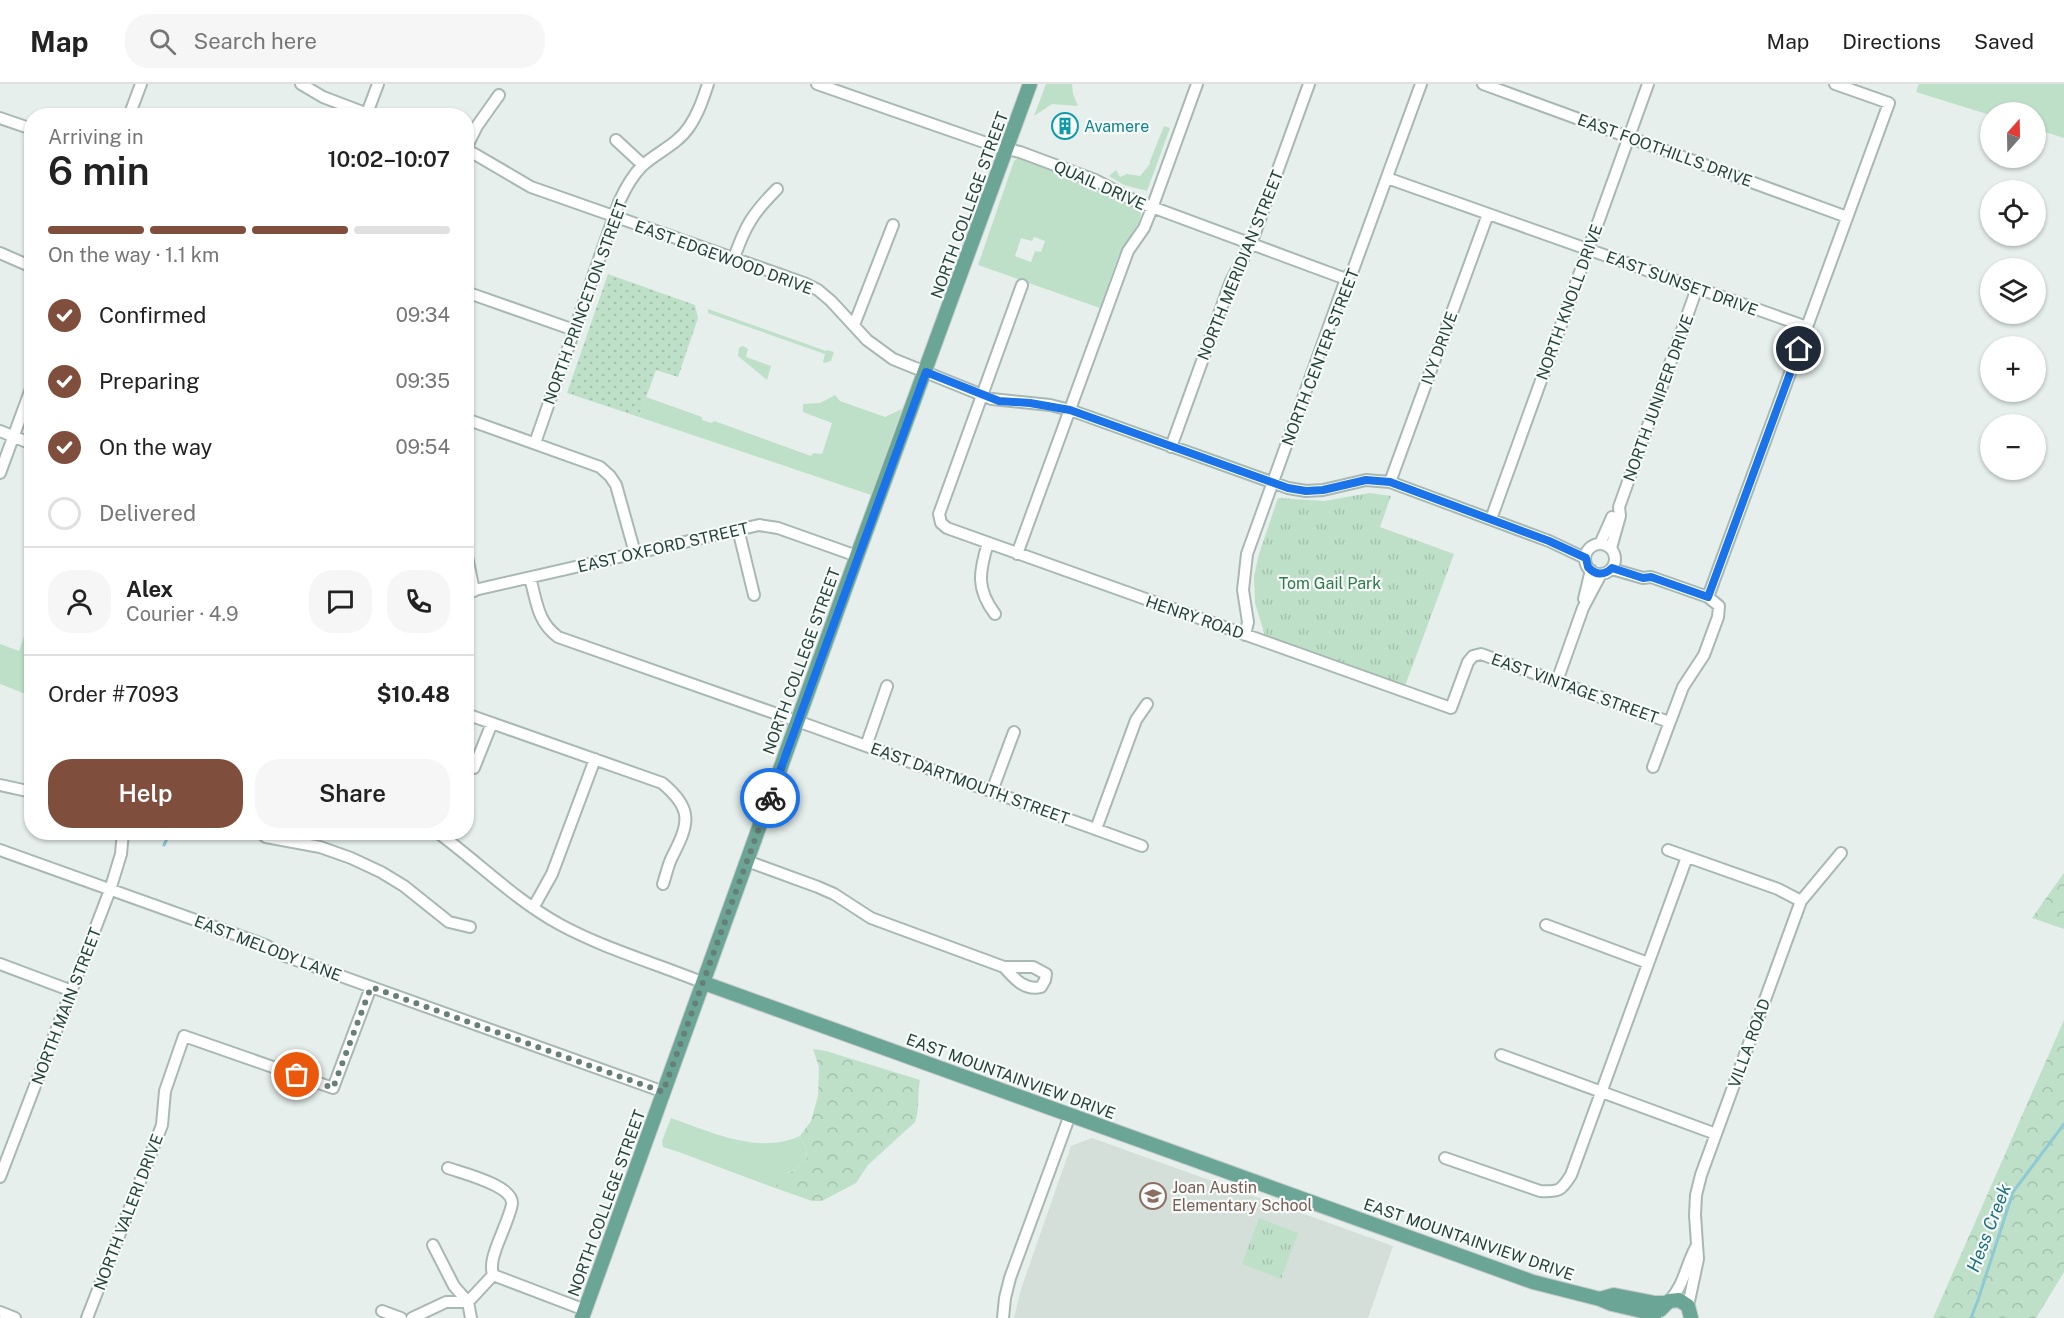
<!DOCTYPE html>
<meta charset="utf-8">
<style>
body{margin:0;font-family:"Public Sans",sans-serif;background:#f6f6f6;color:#222;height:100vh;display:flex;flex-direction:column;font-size:22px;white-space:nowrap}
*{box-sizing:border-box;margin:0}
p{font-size:20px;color:#767676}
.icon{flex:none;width:33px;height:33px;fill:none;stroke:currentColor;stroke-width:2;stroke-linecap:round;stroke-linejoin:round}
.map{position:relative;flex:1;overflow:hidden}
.panel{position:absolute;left:24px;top:24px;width:450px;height:732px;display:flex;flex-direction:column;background:#fff;border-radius:24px;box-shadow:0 2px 4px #0004}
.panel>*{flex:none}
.needle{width:39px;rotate:20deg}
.buttons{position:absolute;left:1980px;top:18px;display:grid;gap:12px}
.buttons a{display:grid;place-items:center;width:66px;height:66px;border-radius:50%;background:#fff;box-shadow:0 2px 4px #0004;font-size:30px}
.pin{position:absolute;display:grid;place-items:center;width:51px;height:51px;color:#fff;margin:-26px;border:3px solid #fff;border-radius:50%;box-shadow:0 2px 6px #0007}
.courier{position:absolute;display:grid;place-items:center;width:60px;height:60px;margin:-30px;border:4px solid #1a73e8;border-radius:50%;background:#fff;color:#222;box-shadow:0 2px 8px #0007}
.head em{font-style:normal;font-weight:600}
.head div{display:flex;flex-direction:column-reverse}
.head{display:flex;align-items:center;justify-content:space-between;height:102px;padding:0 24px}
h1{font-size:39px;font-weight:600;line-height:45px}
.bar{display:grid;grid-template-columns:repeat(4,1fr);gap:9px 6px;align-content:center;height:72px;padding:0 24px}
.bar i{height:8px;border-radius:4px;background:#e0e0e0}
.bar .selected{background:#804e3d}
.bar p{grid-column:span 4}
.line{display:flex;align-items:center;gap:15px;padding:0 24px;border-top:2px solid #e0e0e0}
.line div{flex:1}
.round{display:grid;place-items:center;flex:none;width:63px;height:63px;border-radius:24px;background:#f6f6f6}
ol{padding:0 24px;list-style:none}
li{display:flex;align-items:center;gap:18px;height:66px}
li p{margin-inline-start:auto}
li .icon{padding:6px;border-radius:50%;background:#804e3d;color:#fff;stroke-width:4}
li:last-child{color:#767676}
li i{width:33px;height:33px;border:3px solid #e0e0e0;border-radius:50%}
.action{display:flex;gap:12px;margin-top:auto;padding:12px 24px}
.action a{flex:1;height:69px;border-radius:24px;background:#804e3d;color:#fff;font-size:24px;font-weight:600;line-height:69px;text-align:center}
.action a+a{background:#f6f6f6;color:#222}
header{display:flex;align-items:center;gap:36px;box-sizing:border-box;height:84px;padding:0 30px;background:#fff;border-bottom:2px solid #e0e0e0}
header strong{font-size:28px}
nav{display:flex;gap:33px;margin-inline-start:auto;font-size:21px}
.search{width:420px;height:54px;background:#f6f6f6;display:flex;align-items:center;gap:15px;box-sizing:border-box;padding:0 21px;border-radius:24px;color:#767676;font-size:22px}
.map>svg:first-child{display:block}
.built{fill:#d4dfda}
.grass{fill:#bfe0c8;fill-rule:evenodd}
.forest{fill:url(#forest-crowns)}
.park{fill:url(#park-tufts)}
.garden{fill:url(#garden-dots)}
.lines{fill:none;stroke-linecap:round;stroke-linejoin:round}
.stream{stroke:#8ec9d4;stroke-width:3}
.minor-casing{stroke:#a8b8b2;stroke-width:14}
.major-casing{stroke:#c2cac8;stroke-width:16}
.minor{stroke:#fff;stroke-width:10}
.major{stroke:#6aa596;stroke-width:14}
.done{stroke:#687f78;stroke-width:6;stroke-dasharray:0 10.8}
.route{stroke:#1a73e8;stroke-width:8}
.labels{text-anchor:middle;stroke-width:4.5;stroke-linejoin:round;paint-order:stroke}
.culture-label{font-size:16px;fill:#0d838f;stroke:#f7fbf9;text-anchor:start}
.street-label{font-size:16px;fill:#24423a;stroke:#f7fbf9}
.park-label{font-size:16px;fill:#2d7a4b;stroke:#f7fbf9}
.education-label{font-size:16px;fill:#785e54;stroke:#f7fbf9;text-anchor:start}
.water-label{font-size:18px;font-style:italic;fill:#1c6f80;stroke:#f7fbf9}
</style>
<header>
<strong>Map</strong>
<div class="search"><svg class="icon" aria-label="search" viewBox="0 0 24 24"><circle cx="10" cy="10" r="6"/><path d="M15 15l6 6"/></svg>Search here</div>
<nav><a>Map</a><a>Directions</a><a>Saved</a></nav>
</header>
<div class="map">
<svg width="2064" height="1234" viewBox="0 0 2064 1234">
<defs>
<pattern id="forest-crowns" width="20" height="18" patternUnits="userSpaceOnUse" patternTransform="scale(1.5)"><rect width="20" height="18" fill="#bfe0c8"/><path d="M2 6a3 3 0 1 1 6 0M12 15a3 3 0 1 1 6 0" fill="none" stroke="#a4c1ad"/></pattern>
<pattern id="park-tufts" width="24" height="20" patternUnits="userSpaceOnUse" patternTransform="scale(1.5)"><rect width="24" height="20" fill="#bfe0c8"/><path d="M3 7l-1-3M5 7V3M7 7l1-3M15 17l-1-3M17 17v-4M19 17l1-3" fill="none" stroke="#a4c1ad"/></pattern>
<pattern id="garden-dots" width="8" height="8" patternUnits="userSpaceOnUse" patternTransform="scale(1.5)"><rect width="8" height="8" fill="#bfe0c8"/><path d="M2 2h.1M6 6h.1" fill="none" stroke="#a4c1ad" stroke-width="1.8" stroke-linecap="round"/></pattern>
</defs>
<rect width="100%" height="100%" fill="#e6efeb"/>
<path class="built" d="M1092,1054L1393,1162L1368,1234H1014L1021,1205L1071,1062Z"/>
<path class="grass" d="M1046,0H1072L1073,10L1078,22L1052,20L1034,32Z
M1919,0H2064V54L2036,45V28H1990V31L1916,8Z
M1164,42L1170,44L1147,107L1124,101L1109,92L1116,86L1120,93L1127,90L1140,92L1150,80V77Z
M1018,74C1044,77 1123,111 1141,129L1139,138L1118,173L1100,224L978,181L1014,77ZM1034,153L1045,157L1041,168L1035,167L1031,178L1015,172L1021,154L1032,157Z
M708,225L826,267L827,266L834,268L831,277L825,279L823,278L825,270L708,229Z
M743,262L748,265L746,273L771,282L767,296L738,272L739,264Z
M835,311L840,317L885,333L902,325L871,411L639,333L646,313L702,333V336L712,339L714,337L720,339L811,372L813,369L822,370L832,339L803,328V320L820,319Z
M31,531L32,612H31L0,600V560L19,567Z
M671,1034C711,1048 758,1071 800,1052L806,1064L807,1074L799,1081L796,1086C784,1088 780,1094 775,1104L679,1068L663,1063L662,1057Z"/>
<path class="forest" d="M2064,789V845L2032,834Z
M2064,936V1188L2036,1234H1933Z
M813,965L826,967L920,996C917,1010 920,1025 915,1038L868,1081L856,1099L822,1117H812L775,1104L781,1091L796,1086L799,1081L807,1074L806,1064L800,1052L811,1037L818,1012L819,983Z"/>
<path class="park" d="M1369,409L1391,412L1380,443L1454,470L1405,602L1266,555L1255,519L1254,492L1259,470L1278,414L1324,417Z
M1259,1134L1298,1149L1281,1195L1242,1180Z"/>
<path class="garden" d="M608,190L695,221L698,234L678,293L656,286L639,333L567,309Z"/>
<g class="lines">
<path class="stream" d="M164,761L170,748
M1971,1234L1978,1216L2013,1108L2064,1040"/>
<defs>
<path id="minor" d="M301,0L323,13L373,32
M817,0L995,62L1020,68L1095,96L1133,116L1346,195
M1483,0L1847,133
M129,32L141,0
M366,32L378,0
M0,34L32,45
M616,56L643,81
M466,64L477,42L499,11
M466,65L531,103L804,199L818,206L831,217L867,256L893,275L992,315L1050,321L1070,326L1288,404L1306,407L1323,406L1366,396L1390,398L1549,457L1585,474
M1387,94L1807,243
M0,169L32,183
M734,174C745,142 753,129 777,105
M1022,201L939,430L941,439L947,444L1451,624L1468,578L1473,572L1481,570L1669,638
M466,208L574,246
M854,241L893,141
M466,335L600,383L610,392L616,401L635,469
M0,347L32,360
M535,359L619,118C625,105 632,92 642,82C657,68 677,61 689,43C698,30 703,15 708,0
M1171,363L1231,197L1251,160L1309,0
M0,389L32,302
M1390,398L1488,130
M1491,435L1648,0
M738,445L754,511
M988,459C979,488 976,505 995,530
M1600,460L1612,433
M1585 475a15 15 0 1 1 30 0a15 15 0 1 1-30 0Z
M1611,464L1620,432L1619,423L1697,204
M466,467L474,507
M1017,470L1128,167L1144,144L1152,124L1197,0
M1612,485L1643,494L1651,493L1708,513L1719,522L1718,533L1704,571L1683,603L1653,683
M530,494C537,518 537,537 558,553L811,642L1142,762
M466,508L759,441L778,444L857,472
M1708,513L1889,19L1835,0
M1584,515L1591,486
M1245,551L1248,538L1243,506L1247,470L1346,195L1353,186L1421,0
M1557,597L1583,524L1601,490
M466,630L662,699C694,725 689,740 672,773C668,781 666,791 663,800
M866,662L887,602
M474,684L492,639
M0,701L32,708
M992,707L1014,648
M1096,745L1136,636L1147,620
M260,748L266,753L320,763L351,774L381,788L404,802L449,838L470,843
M437,748C478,778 514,815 559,840C605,865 655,879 704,899
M0,766L265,861L285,872L664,1008
M1668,766L1778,805L1801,817
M747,777L818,803L834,810L871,834L1004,883H1033L1046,890L1045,896L1041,903C1024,907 1014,894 1004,883
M533,824L552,790L595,675
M1546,841L1648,879
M0,880L72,907
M1501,971L1716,1050
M1445,1074L1540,1107C1559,1108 1561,1107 1571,1091L1687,773
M448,1084C462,1089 512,1101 512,1119C512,1126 501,1151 498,1159C494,1170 490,1180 493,1191
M0,1093L110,806L121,770L123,748
M433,1161L454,1202L468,1218L471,1234
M493,1191L585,1226
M1669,1217C1684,1202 1686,1181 1696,1163
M1688,1222L1698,1175L1695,1131L1696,1111L1701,1091L1801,817L1841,769
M382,1227L401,1234
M0,1228L15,1234
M87,1234L162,1041L165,1007L184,952L333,1004L371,903
M412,1234L446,1218H468L493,1191
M1003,1234L1005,1214L1010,1194L1070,1031"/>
<path id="major" d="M704,899L1533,1198L1600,1215L1612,1220L1642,1227L1654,1234
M1600,1215L1614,1211L1655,1219H1664
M1660,1226L1669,1217L1679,1216L1688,1222L1691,1234
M582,1234L857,472L1030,0"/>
</defs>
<use href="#minor" class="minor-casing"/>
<use href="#major" class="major-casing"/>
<use href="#minor" class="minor"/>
<use href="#major" class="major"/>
</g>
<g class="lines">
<path class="done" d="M297,991L333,1004L371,903L663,1008L770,714"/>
<path class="route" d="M770,714L926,288L999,317L1030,319L1070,326L1288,404L1306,407L1323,406L1366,396L1390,398L1549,457L1586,474L1588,483C1595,491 1604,492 1612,484L1643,494L1651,493L1708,513L1799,265"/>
</g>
<defs>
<symbol id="building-ring" viewBox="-11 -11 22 22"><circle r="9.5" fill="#f7fbf9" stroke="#0f9aa8" stroke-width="1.5"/><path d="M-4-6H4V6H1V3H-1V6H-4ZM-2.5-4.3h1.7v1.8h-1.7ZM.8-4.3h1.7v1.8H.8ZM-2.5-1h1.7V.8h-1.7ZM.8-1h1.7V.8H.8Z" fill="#0f9aa8"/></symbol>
<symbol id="school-ring" viewBox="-11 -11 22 22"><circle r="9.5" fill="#f7fbf9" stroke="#8d6e63" stroke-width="1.5"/><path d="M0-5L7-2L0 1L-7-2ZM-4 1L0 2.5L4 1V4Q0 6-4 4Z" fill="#8d6e63"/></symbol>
</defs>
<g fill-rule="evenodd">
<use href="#building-ring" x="1050" y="27" width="30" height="30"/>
<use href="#school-ring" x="1138" y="1097" width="30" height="30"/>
</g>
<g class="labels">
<g class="culture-label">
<text x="1084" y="48">Avamere</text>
</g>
<g class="street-label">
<text transform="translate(1665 66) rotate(20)" y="6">EAST FOOTHILLS DRIVE</text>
<text transform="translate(1100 101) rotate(24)" y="6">QUAIL DRIVE</text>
<text transform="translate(969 121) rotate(-70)" y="6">NORTH COLLEGE STREET</text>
<text transform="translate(724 173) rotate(20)" y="6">EAST EDGEWOOD DRIVE</text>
<text transform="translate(1240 181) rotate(-68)" y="6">NORTH MERIDIAN STREET</text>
<text transform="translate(1682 199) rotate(20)" y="6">EAST SUNSET DRIVE</text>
<text transform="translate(585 218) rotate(-70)" y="6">NORTH PRINCETON STREET</text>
<text transform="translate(1569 218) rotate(-70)" y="6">NORTH KNOLL DRIVE</text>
<text transform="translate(1439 264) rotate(-70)" y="6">IVY DRIVE</text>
<text transform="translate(1320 273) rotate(-69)" y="6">NORTH CENTER STREET</text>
<text transform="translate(1658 314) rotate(-70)" y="6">NORTH JUNIPER DRIVE</text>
<text transform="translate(663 463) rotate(-13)" y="6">EAST OXFORD STREET</text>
<text transform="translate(1195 533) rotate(19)" y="6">HENRY ROAD</text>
<text transform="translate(801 577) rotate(-70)" y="6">NORTH COLLEGE STREET</text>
<text transform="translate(1575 604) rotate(20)" y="6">EAST VINTAGE STREET</text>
<text transform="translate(970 699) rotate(20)" y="6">EAST DARTMOUTH STREET</text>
<text transform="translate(268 864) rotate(21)" y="6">EAST MELODY LANE</text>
<text transform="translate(66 922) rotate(-69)" y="6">NORTH MAIN STREET</text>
<text transform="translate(1749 959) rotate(-70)" y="6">VILLA ROAD</text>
<text transform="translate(1011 992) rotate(20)" y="6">EAST MOUNTAINVIEW DRIVE</text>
<text transform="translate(606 1119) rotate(-70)" y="6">NORTH COLLEGE STREET</text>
<text transform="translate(128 1128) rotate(-69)" y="6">NORTH VALERI DRIVE</text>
<text transform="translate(1469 1155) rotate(19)" y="6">EAST MOUNTAINVIEW DRIVE</text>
</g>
<g class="park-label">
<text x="1330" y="505">Tom Gail Park</text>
</g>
<g class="education-label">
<text x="1172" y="1109">Joan Austin<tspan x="1172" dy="18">Elementary School</tspan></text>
</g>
<g class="water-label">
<text transform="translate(1989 1144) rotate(-69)" y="6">Hess Creek</text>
</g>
</g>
</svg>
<div class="buttons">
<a><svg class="needle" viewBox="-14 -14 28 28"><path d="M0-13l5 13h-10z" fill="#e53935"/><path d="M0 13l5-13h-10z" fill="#767676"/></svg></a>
<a><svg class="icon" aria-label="locate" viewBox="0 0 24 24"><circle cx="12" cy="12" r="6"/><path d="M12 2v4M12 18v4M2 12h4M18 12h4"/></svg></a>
<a><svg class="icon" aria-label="layers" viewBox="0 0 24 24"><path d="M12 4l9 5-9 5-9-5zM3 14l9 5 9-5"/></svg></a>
<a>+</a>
<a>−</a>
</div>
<div class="pin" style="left:297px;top:991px;background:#ea580c"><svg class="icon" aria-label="bag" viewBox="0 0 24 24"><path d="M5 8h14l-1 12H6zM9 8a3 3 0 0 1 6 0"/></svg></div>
<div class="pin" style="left:1799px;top:265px;background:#1f2937"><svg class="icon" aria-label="home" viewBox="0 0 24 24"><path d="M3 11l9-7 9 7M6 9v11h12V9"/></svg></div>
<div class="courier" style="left:770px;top:714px"><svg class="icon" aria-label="bike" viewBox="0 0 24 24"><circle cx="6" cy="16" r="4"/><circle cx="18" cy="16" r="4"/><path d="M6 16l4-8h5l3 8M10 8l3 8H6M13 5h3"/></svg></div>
<section class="panel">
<div class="head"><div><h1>6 min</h1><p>Arriving in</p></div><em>10:02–10:07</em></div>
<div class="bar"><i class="selected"></i><i class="selected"></i><i class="selected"></i><i></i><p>On the way · 1.1 km</p></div>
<ol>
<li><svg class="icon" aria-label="check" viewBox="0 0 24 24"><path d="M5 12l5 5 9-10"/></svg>Confirmed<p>09:34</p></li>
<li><svg class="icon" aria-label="check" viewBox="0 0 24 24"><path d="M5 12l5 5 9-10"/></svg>Preparing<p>09:35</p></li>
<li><svg class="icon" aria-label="check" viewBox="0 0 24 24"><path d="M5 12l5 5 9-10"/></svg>On the way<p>09:54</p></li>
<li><i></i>Delivered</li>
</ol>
<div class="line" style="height:108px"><a class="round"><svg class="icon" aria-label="person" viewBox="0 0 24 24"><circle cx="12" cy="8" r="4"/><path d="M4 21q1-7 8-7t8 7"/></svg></a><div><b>Alex</b><p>Courier · 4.9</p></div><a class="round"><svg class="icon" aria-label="chat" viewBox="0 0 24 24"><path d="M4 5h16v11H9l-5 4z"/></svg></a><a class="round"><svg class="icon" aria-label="phone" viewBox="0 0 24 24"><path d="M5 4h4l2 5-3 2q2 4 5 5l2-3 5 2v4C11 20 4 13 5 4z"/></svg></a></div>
<div class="line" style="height:78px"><div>Order #7093</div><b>$10.48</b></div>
<div class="action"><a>Help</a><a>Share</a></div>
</section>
</div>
